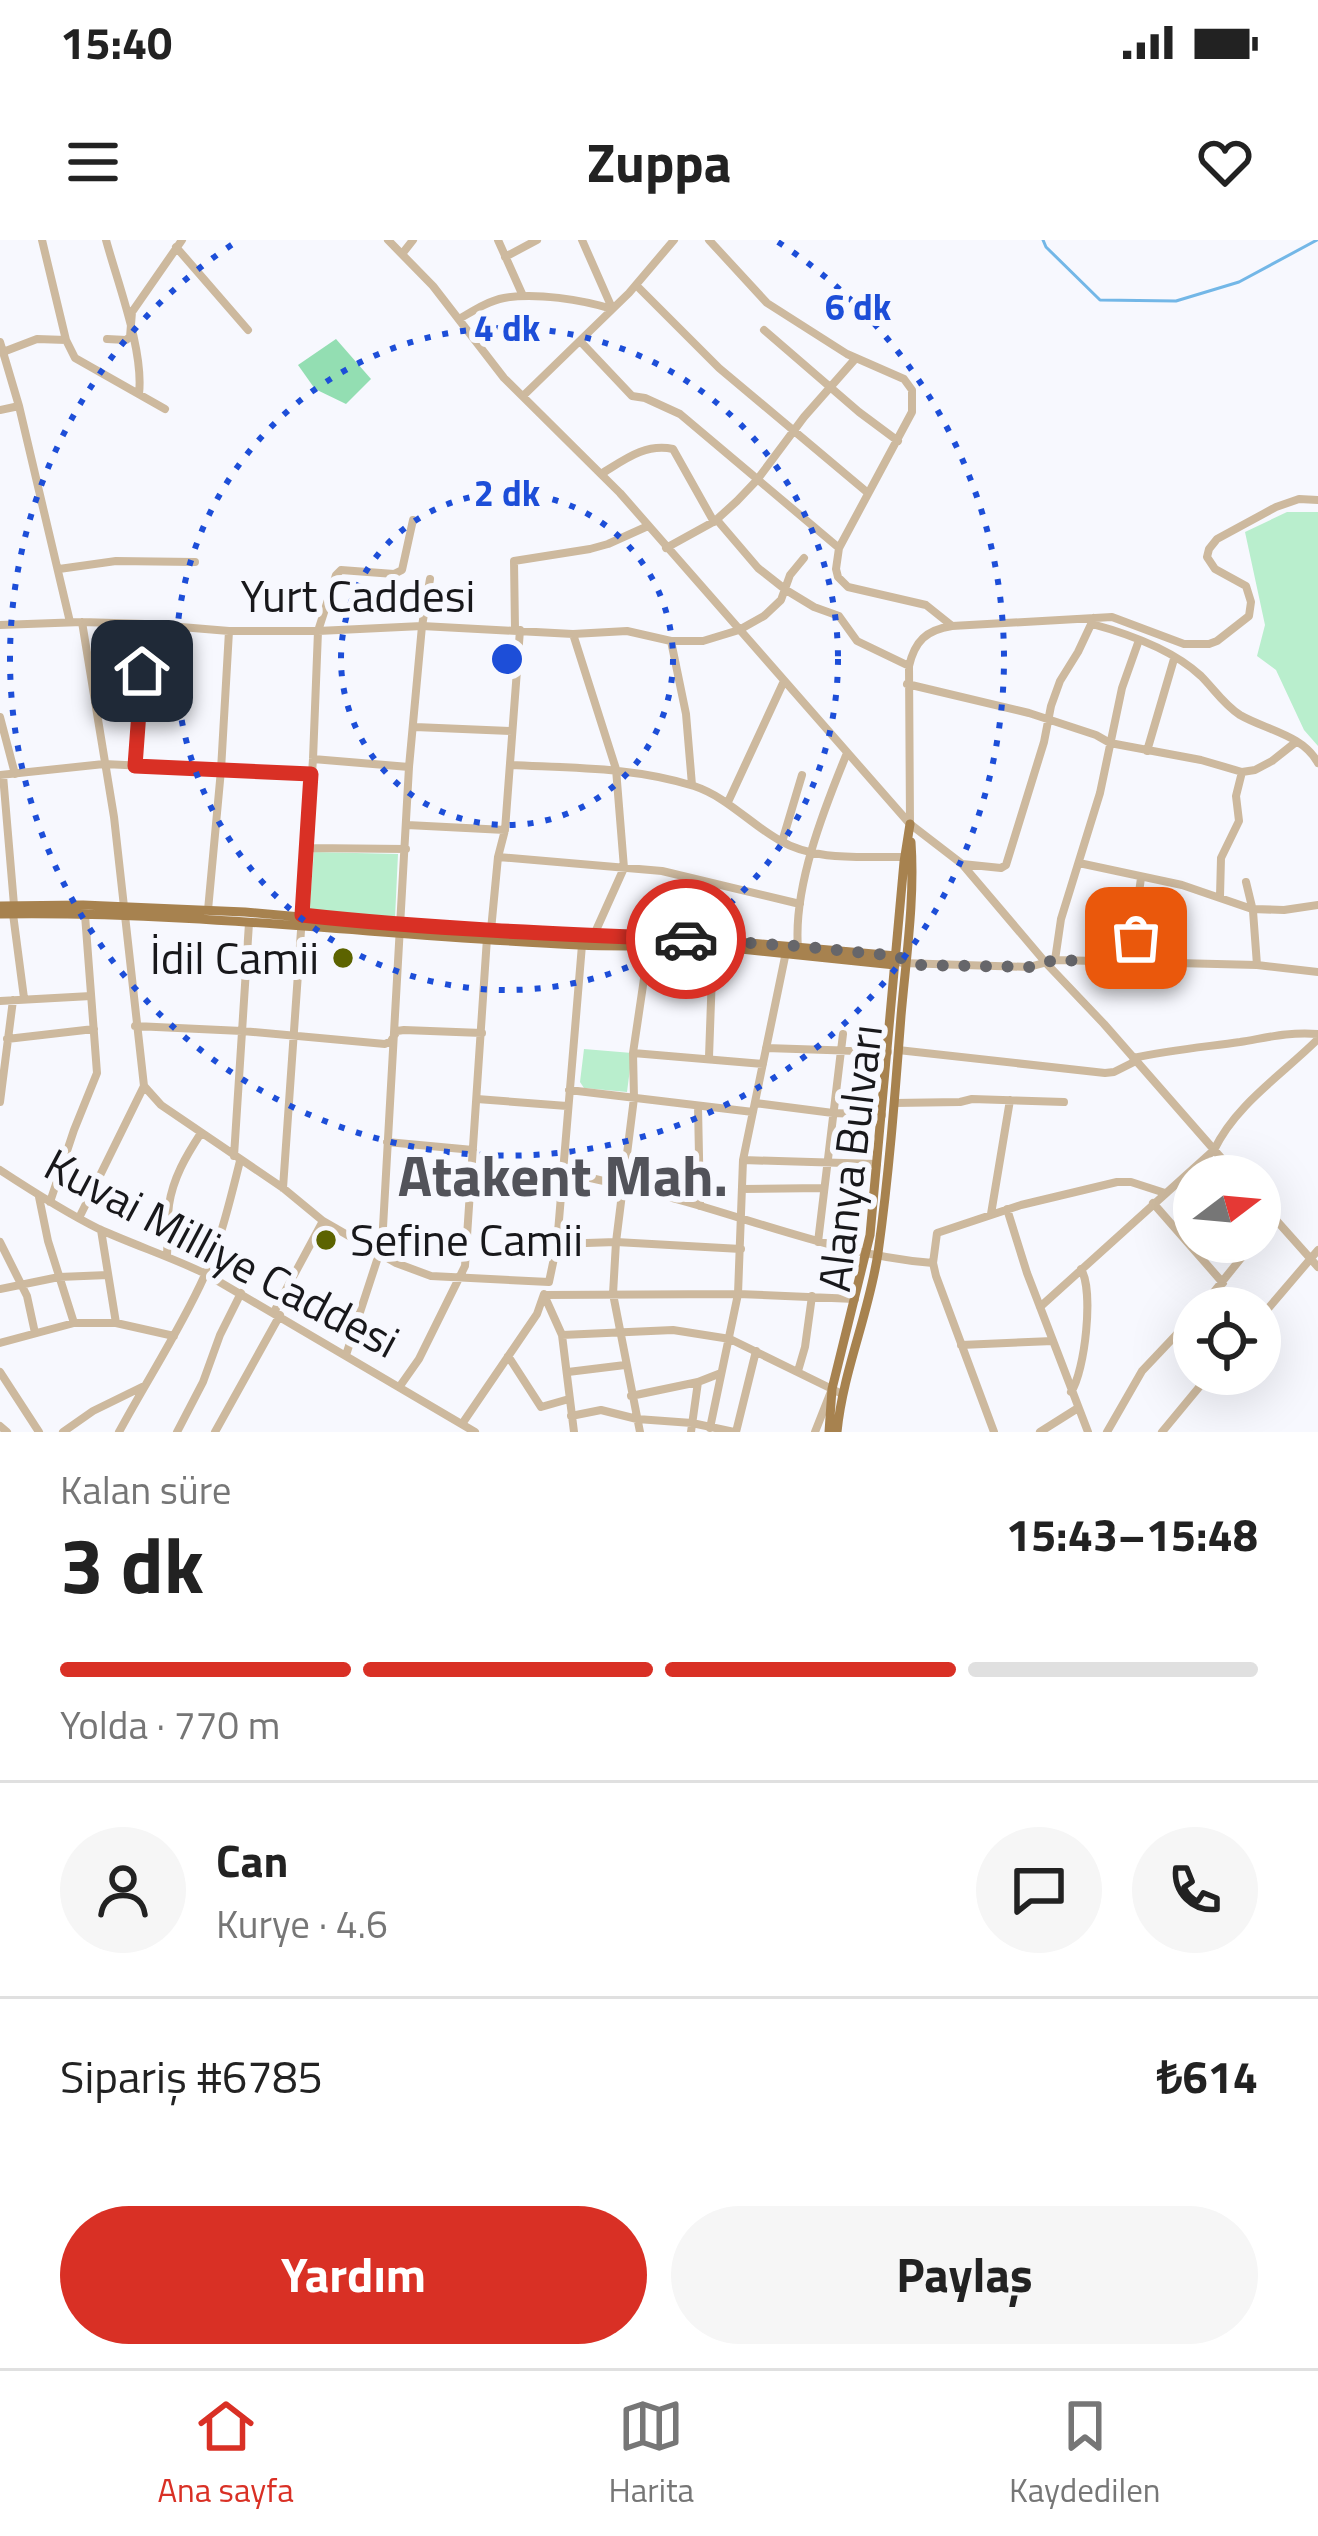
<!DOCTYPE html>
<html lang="tr">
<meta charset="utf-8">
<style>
body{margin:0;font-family:"Titillium Web",sans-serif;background:#f6f6f6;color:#222;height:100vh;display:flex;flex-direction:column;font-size:45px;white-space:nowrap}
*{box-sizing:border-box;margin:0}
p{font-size:39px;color:#767676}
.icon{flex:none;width:66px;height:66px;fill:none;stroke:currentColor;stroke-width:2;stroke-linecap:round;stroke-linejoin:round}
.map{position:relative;height:1192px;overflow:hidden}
.sheet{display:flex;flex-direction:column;background:#fff;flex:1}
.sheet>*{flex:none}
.needle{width:78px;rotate:74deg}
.fabs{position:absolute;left:1173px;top:915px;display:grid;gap:24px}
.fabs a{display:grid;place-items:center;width:108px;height:108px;border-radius:50%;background:#fff;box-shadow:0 12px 48px #0002;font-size:60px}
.pin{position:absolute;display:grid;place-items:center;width:102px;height:102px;color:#fff;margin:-51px;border-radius:24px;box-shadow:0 6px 18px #0006}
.courier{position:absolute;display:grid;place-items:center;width:120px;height:120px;margin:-60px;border:9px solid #d93025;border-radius:50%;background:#fff;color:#222;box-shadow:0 3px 15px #0007}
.head em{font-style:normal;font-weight:700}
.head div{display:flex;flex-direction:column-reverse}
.head{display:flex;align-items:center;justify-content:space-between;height:204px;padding:0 60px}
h1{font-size:78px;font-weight:700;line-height:90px}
.bar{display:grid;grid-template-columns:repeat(4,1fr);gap:18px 12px;align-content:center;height:144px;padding:0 60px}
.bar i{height:15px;border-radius:9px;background:#e0e0e0}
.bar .active{background:#d93025}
.bar p{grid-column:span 4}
.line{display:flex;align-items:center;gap:30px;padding:0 60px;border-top:3px solid #e0e0e0}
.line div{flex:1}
.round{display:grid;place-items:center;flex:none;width:126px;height:126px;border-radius:63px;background:#f6f6f6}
.action{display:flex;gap:24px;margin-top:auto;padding:24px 60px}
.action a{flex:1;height:138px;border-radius:72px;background:#d93025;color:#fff;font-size:48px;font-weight:700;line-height:138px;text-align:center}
.action a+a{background:#f6f6f6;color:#222}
.status{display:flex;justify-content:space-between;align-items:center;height:84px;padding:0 60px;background:#fff;direction:ltr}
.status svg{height:33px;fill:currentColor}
header{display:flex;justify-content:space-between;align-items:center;height:156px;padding:0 60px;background:#fff;font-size:54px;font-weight:700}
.menu{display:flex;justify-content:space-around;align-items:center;height:168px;border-top:3px solid #e0e0e0;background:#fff;font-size:33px;color:#767676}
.menu a{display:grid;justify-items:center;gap:6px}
.menu .active{color:#d93025}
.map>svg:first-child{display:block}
.green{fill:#b9eecd}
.forest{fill:#93deb2}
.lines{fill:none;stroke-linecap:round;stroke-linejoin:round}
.stream{stroke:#73b7e7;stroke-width:3}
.minor{stroke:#cdb99e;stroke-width:8}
.major{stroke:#a7824f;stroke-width:9}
.done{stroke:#66666a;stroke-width:12;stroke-dasharray:0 21.6}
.route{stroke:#d93025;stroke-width:15}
.ring{fill:none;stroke:#1d4ed8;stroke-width:6;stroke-dasharray:6 12}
.poi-dot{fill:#5c6300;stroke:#f7f8fe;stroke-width:4.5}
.labels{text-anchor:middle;stroke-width:12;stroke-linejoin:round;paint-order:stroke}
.street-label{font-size:45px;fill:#18181b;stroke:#f7f8fe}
.poi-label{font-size:45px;fill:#18181b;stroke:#f7f8fe;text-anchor:end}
.district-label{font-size:57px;font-weight:bold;fill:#52535a;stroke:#f7f8fe}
.centre{fill:#1d4ed8;stroke:#f7f8fe;stroke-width:6}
.ring-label{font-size:36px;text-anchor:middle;font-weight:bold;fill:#1d4ed8;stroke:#f7f8fe;stroke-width:12;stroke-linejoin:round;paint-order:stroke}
</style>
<div class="status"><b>15:40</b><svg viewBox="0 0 49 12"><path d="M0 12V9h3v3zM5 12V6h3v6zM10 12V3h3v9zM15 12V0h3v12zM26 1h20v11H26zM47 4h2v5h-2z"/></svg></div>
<header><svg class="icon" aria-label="menu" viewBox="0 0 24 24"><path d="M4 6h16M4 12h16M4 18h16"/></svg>Zuppa<svg class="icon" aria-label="heart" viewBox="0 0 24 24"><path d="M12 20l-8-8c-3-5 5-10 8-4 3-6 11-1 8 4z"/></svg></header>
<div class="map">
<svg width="1318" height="1192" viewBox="0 0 1318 1192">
<rect width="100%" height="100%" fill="#f7f8fe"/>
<path class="green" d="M1287,272H1318V506L1304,490L1276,430L1257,416L1265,385L1245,292Z
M314,612L398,614L395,678L309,674Z
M584,809L632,813L627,852L584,848L580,842Z"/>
<path class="forest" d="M336,99L371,139L346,164L315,149L298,125Z"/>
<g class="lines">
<path class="stream" d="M1043,0L1046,7L1100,60L1176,61L1239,42L1317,0"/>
<path class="minor" d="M42,0L66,100L75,118L165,169
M106,0C118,44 144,111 139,154
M388,0L433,46L504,138L620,253L910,584L962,624L1046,723L1104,784L1237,936
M498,0L523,56
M582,0L612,68
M709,0L767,63L847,114L904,139L912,150V172L839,308L836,329L838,337L848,347L926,365L951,385
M176,7L248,90
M402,14L413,0
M505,17L537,0
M636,45L719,128L868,253
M459,79C473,71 488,61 504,58C535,52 583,60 612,69
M764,90L859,172L898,201
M107,99L126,100L130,97L132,72L182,0
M580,101L632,156L645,158L680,174L839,308
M0,102L19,166L70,382
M3,112L37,99L66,100
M523,156L629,53L674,0
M0,170L19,166
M601,234C624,220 645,203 673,209L714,282
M717,280L758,328L786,350L814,367L839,376L857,401L909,426
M666,308L715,281L737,261L757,240L804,177L856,118
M59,329L116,321L195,322
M82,382L114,577L144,846L161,865L283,948L323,981L396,1023L431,1036L549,1042L557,1004L582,705
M1092,384C1129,394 1172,409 1201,436C1214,449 1224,465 1240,475C1266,490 1303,495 1318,523
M0,385L82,382L145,384L229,391H318L422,386L573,394L627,391L671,401H703L739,390L764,376L781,360L790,335L804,318
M515,389L514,321L590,309L608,304L648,286
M573,394L616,529L624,628L593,697
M671,401L686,474L692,545
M907,444L1029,473L1096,495L1110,503L1201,520L1242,532L1255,530L1272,521L1296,502
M0,477L15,534
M415,487L512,491
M1147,511L1174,419
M313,519L409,527
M511,525C572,528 634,527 694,546C727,557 749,583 779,600C816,622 862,616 905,617
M135,526L145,384
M0,535L104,524L311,534
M3,535L14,665
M728,562L784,441
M910,583L909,426C915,401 926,390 952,386L1112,377L1184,404H1209L1217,401L1249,376L1251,362L1246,346L1215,329L1207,317L1209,309L1217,299L1276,267L1299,259L1318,260
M407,585L505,590
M782,602L802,535
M307,608L406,609
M498,617L662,631L800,664
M1079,623L1182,645L1252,669L1284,670L1318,665
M962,624L1001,628L1006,625L1044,502L1051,466L1060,441L1078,412L1094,378
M1246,642L1253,671L1257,725
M1220,656L1221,618L1239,581L1236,556L1242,532
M208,670L221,530L229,391
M13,674L24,758
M491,690L498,617L505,590L520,390
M798,708C793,647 824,569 847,513
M1055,720L1061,679L1100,553L1122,448L1139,400
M1137,722L1136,674L1141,638
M902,723L1029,727L1055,720L1257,725L1318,732
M0,761L91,756
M135,786L242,791L385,804L391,801L397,791L404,790L482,793
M7,799L94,789
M766,808L888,812
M898,810L1105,833L1114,832L1136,821
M633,813L763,824
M709,817L713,706
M1133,818C1169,810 1204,807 1240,802C1270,797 1287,792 1318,794
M569,850L753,872
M477,859L567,866
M0,862L13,760
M755,863L833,873L882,875
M894,863L960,862L972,859L1064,862
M698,866L700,966
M387,902L473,910
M234,916L249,683
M743,920L877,924
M0,930C32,951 65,972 99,989C134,1005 171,1017 206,1034L475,1192
M562,931C610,943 659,953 707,968C781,990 856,1017 933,1023
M283,948L313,519L318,391L336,335L341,330L394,334L402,330L413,280
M742,949L824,948
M39,957L48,1001L74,1083
M50,962L74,890L97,833L85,675
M1260,962L1318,1027
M1153,963L1223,1043
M1007,969L1027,1033L1088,1192
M991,974L1010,860
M79,978L144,846
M101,990L116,1083
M1260,994L1272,976
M0,1002L27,1056L35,1093
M818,1002L843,794
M557,1004L616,1002L741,1009
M167,1015C168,998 167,981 169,965C173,938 186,916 201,893
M0,1049L59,1037L108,1035
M1040,1067L1214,910C1236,864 1283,834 1318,799
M1201,1068L1254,1002
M274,1072L323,981
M1260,1078L1318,1010
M1177,1094L1194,1110
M562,1095L673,1090L730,1099L832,1149
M0,1103L74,1083H116L174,1096
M961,1105L1053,1101
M346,1115L382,1005L409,527L422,386L430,339
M508,1116L541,1167L569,1159
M798,1131L805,1107L812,1056
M0,1132L39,1192
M568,1132L625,1125
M400,1146L419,1119L465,1026L487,698
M1071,1152C1085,1131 1094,1051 1081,1029
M631,1156L698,1142L721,1133
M571,1176L601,1170L637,1179L692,1183L734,1192
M462,1184L537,1074L544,1054
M0,1186L7,1192
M710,1188L738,1054L743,920L786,712
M63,1192L93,1171L142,1147
M119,1192C147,1140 180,1090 204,1037C221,1000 230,960 240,921
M177,1192L203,1142L220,1095L241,1053
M215,1192L280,1075
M574,1192L562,1095L544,1055L738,1054L855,1059
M640,1192L613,1054L616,1002L634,858L633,813L649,705
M691,1192L698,1142
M736,1192L756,1111
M815,1192L832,1149L842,1154
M994,1192L936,1036L933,1023L937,993L1021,965L1117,942H1131L1165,953
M1040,1192L1078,1168
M1107,1192L1142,1131L1194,1076
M1162,1192L1210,1134"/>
<path class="major" d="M0,666L83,665L245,672L401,686L593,697L717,700L896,716L906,722
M0,674C193,671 386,696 579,705C619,707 659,705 699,706
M722,707L895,725
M829,1192L832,1149L870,995L904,622L910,584
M837,1192C843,1131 869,1074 878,1013C889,935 895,855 901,776C906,718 915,659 911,602"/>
</g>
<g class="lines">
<path class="done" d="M686,699L798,706L896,716L919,725L1029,727L1055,720L1137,722L1136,698"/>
<path class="route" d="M142,431L135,526L311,534L302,675C430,689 558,694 686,699"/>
</g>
<g class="ring">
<circle cx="507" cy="419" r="166"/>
<circle cx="507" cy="419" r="331"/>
<path d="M778 2A497 497 0 1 1 236 2"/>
</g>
<g class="poi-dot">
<circle cx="343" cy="718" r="12"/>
<circle cx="326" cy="1000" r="12"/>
</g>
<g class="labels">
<g class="street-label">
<text x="358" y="372">Yurt Caddesi</text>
<text transform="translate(850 918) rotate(-83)" y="16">Alanya Bulvarı</text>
<text transform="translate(222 1013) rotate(28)" y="16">Kuvai Milliye Caddesi</text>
</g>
<g class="poi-label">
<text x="319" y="734">İdil Camii</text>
<text x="350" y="1016" text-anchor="start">Sefine Camii</text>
</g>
<g class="district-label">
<text x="563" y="956">Atakent Mah.</text>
</g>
</g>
<circle cx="507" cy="419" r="18" class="centre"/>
<g class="ring-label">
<text x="858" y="80">6 dk</text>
<text x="507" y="101">4 dk</text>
<text x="507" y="266">2 dk</text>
</g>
</svg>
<div class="fabs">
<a><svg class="needle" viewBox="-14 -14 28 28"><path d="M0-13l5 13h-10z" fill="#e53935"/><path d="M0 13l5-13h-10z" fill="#767676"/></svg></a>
<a><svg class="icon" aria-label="locate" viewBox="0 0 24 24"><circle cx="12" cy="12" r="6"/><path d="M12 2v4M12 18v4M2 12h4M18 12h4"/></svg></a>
</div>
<div class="pin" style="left:1136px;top:698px;background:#ea580c"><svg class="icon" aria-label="bag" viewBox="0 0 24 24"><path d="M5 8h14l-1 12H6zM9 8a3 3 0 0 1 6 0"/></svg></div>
<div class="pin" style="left:142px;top:431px;background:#1f2937"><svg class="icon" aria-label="home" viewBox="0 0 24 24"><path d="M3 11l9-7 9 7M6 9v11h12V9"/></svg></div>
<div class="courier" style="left:686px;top:699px"><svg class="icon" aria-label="car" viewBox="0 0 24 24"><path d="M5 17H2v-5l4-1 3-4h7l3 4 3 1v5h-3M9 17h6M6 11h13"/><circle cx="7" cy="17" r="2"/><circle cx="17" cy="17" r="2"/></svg></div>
</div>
<section class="sheet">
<div class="head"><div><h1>3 dk</h1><p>Kalan süre</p></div><em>15:43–15:48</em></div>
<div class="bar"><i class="active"></i><i class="active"></i><i class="active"></i><i></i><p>Yolda · 770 m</p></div>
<div class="line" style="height:216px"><a class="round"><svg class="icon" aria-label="person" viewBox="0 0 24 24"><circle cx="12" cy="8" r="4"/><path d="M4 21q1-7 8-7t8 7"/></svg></a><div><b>Can</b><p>Kurye · 4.6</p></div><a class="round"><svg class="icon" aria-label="chat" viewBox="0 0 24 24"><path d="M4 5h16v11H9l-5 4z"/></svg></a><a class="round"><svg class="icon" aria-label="phone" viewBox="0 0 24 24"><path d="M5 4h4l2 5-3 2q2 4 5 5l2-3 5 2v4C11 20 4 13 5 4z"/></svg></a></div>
<div class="line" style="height:156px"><div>Sipariş #6785</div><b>₺614</b></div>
<div class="action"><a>Yardım</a><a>Paylaş</a></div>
</section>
<nav class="menu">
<a class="active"><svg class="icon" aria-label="home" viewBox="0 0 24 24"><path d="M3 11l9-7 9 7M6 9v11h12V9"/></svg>Ana sayfa</a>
<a><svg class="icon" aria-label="map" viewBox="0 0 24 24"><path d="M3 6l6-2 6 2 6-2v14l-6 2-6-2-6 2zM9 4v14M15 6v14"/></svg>Harita</a>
<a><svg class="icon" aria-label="saved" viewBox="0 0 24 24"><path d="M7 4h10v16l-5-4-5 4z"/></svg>Kaydedilen</a>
</nav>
